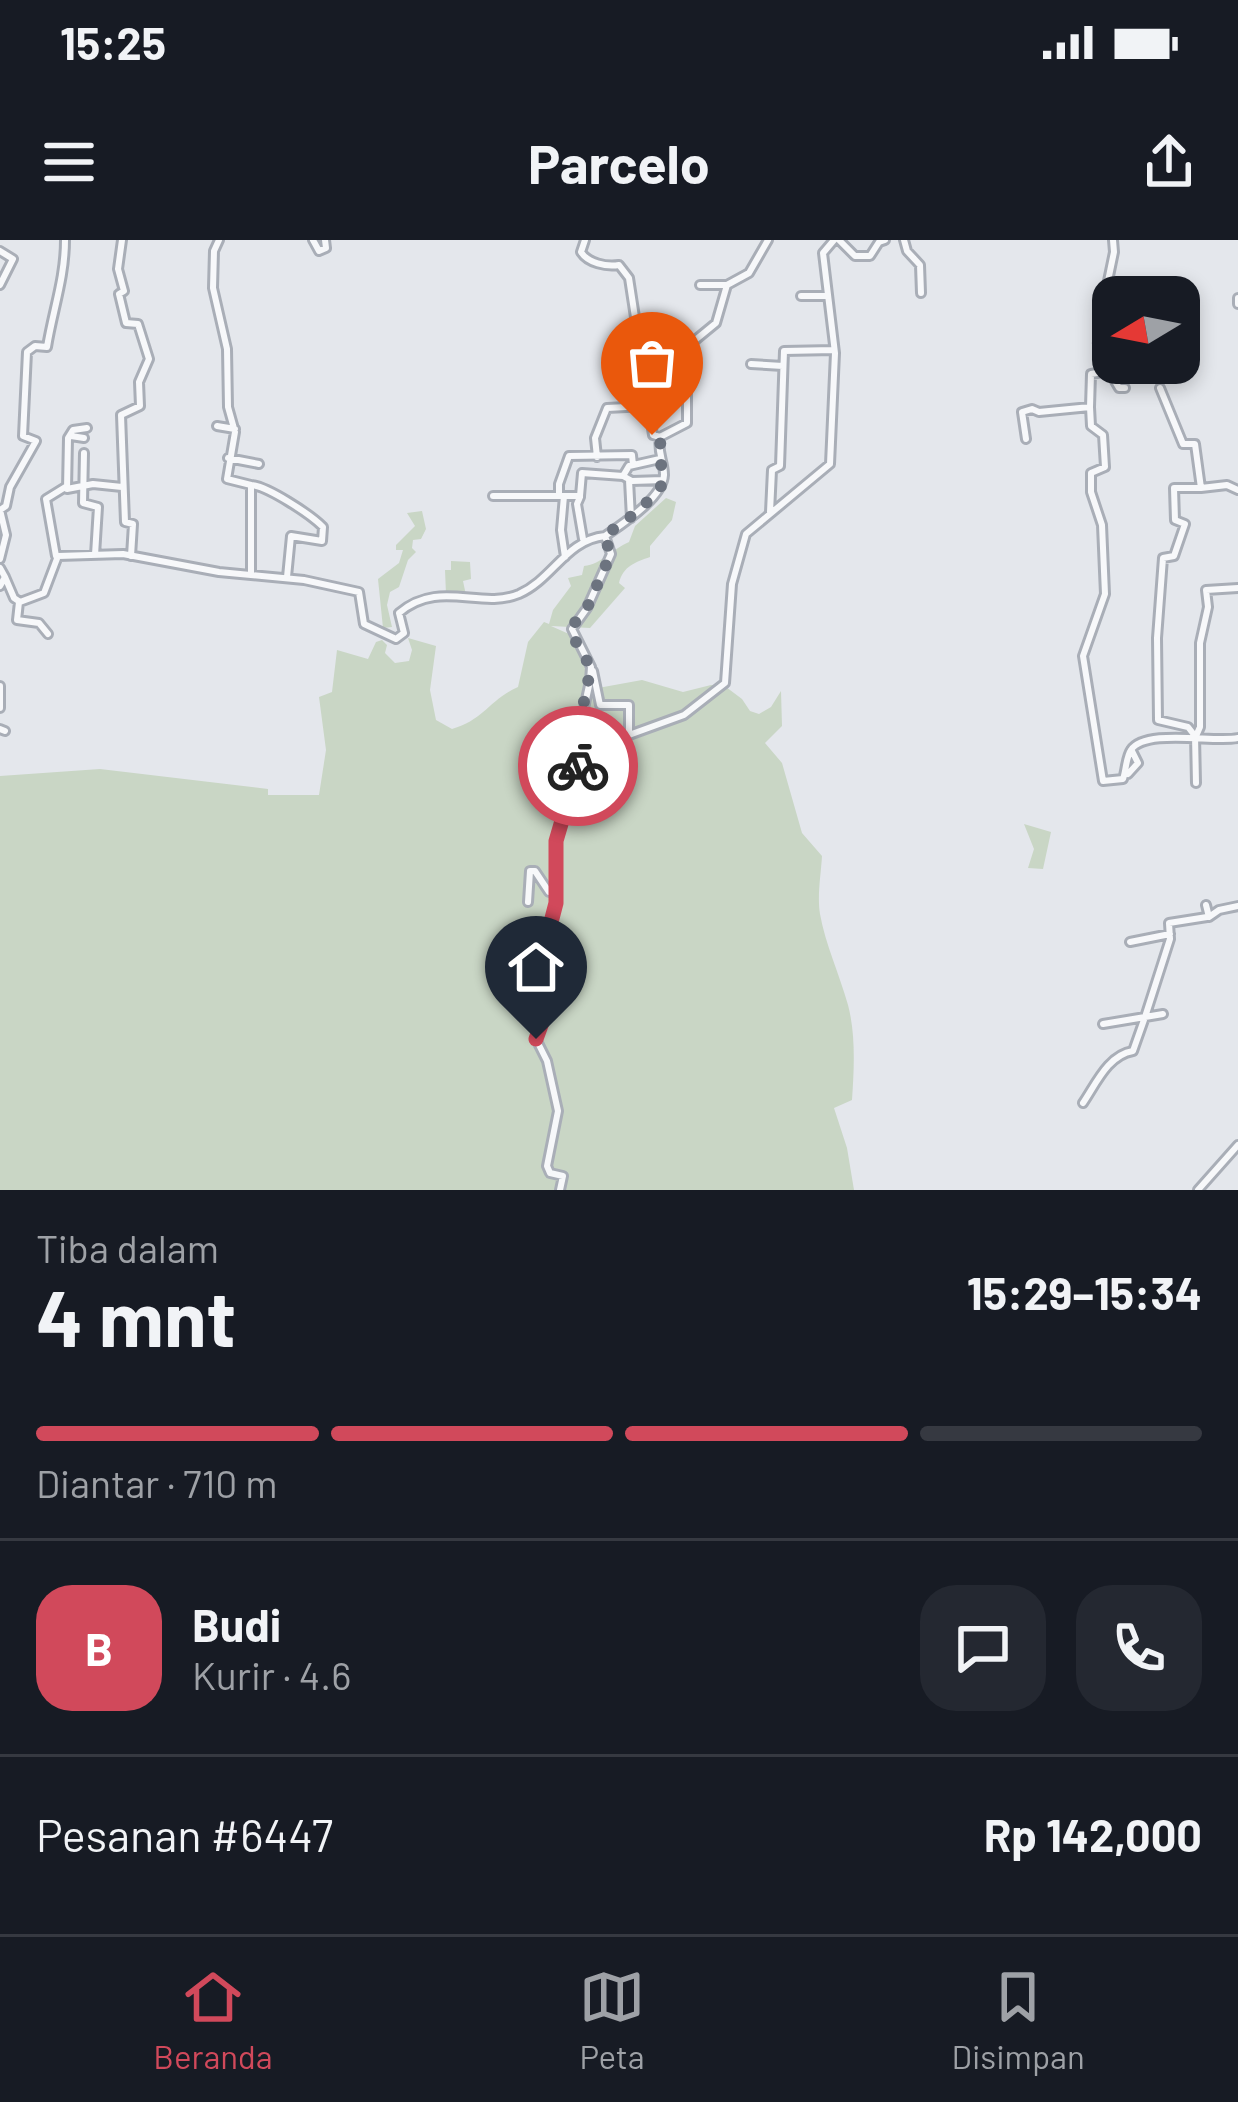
<!DOCTYPE html>
<html lang="id">
<meta charset="utf-8">
<style>
body{margin:0;font-family:Barlow,sans-serif;background:#242831;color:#f1f3f6;height:100vh;display:flex;flex-direction:column;font-size:45px;white-space:nowrap}
*{box-sizing:border-box;margin:0}
p{font-size:39px;color:#9ea1a6}
.icon{flex:none;width:66px;height:66px;fill:none;stroke:currentColor;stroke-width:2;stroke-linecap:round;stroke-linejoin:round}
.map{position:relative;height:950px;overflow:hidden}
.side{display:flex;flex-direction:column;background:#171b24;flex:1}
.side>*{flex:none}
.needle{width:78px;rotate:260deg}
.buttons{position:absolute;left:1092px;top:36px;display:grid;gap:24px}
.buttons a{display:grid;place-items:center;width:108px;height:108px;border-radius:24px;background:#171b24;box-shadow:0 6px 18px #0003;font-size:60px}
.pin{position:absolute;display:grid;place-items:center;width:102px;height:102px;color:#fff;margin:-123px -51px;border-radius:50% 50% 50% 0;rotate:-45deg;box-shadow:0 0 12px #0007}
.pin .icon{rotate:45deg}
.courier{position:absolute;display:grid;place-items:center;width:120px;height:120px;margin:-60px;border:9px solid #d1495b;border-radius:50%;background:#fff;color:#222;box-shadow:0 3px 15px #0007}
.overview em{font-style:normal;font-weight:700}
.overview div{display:flex;flex-direction:column-reverse}
.overview{display:flex;align-items:center;justify-content:space-between;height:204px;padding:0 36px}
h1{font-size:78px;font-weight:700;line-height:90px}
.bar{display:grid;grid-template-columns:repeat(4,1fr);gap:18px 12px;align-content:center;height:144px;padding:0 36px}
.bar i{height:15px;border-radius:9px;background:#363941}
.bar .on{background:#d1495b}
.bar p{grid-column:span 4}
.line{display:flex;align-items:center;gap:30px;padding:0 36px;border-top:3px solid #363941}
.line div{flex:1}
.round{display:grid;place-items:center;flex:none;width:126px;height:126px;border-radius:36px;background:#242831}
.status{display:flex;justify-content:space-between;align-items:center;height:84px;padding:0 60px;background:#171b24;direction:ltr}
.status svg{height:33px;fill:currentColor}
header{display:flex;justify-content:space-between;align-items:center;height:156px;padding:0 36px;background:#171b24;font-size:54px;font-weight:700}
.tabs{display:flex;justify-content:space-around;align-items:center;height:168px;border-top:3px solid #363941;background:#171b24;font-size:33px;color:#9ea1a6}
.tabs a{display:grid;justify-items:center;gap:6px}
.tabs .on{color:#d1495b}
.map>svg:first-child{display:block}
.green{fill:#c9d6c5}
.lines{fill:none;stroke-linecap:round;stroke-linejoin:round}
.minor-casing{stroke:#a9aeb7;stroke-width:12}
.minor{stroke:#f7f8fa;stroke-width:6}
.done{stroke:#6c737f;stroke-width:12;stroke-dasharray:0 21.6}
.route{stroke:#d1495b;stroke-width:15}
</style>
<div class="status"><b>15:25</b><svg viewBox="0 0 49 12"><path d="M0 12V9h3v3zM5 12V6h3v6zM10 12V3h3v9zM15 12V0h3v12zM26 1h20v11H26zM47 4h2v5h-2z"/></svg></div>
<header><svg class="icon" aria-label="menu" viewBox="0 0 24 24"><path d="M4 6h16M4 12h16M4 18h16"/></svg>Parcelo<svg class="icon" aria-label="share" viewBox="0 0 24 24"><path d="M12 15V3M7 8l5-5 5 5M5 13v7h14v-7"/></svg></header>
<div class="map">
<svg width="1238" height="950" viewBox="0 0 1238 950">
<rect width="100%" height="100%" fill="#e4e7ec"/>
<path class="green" d="M666,258L676,262L672,280L650,306V317C636,322 623,326 619,343L625,348L590,388L551,386L578,398L598,448L642,440L683,452L711,445L726,447L742,459L750,471L759,474L771,467L781,451L782,486L765,503L782,523L802,593L822,616C821,634 817,656 820,674C825,703 840,736 848,765C856,795 854,830 852,860L834,868L847,908L854,950H0V536L100,529L268,549V555H319L326,510L319,457L332,452L337,410L368,419L376,402L382,400L387,405L385,413L395,423L409,421L412,410L408,398L436,406L430,450L436,480L452,489C484,480 489,460 518,447L528,402L544,382L549,384L553,370L571,346L568,338L582,335L584,326C602,324 612,309 629,302L635,286Z
M422,271L426,289L421,299L413,300L412,308L416,312L408,320L399,347L390,352L387,365L392,387L383,388L378,339L399,323L403,310H396V305L415,286L407,273Z
M451,321L470,322L471,339L463,341L467,360L458,361L446,354L445,330H451Z
M1024,584L1051,592L1043,629L1028,628L1034,609Z"/>
<g class="lines">
<defs>
<path id="minor" d="M122,0L118,29L124,51L119,54L126,83L138,84L149,119L139,142L140,166L121,175L125,282L133,284L131,316
M219,0L214,11L213,48L227,109L228,167L235,192L227,239L251,245V335
M313,0L319,11L326,8L325,0
M585,0L581,12C588,23 606,27 619,25L629,38L653,195L660,197
M839,0L855,16H870L879,2L885,0
M904,0L907,11L920,25L921,53
M0,11L13,19L0,45
M700,45H727
M801,56H826
M1238,58V64
M638,107H652L653,118
M751,124L783,126
M1109,131L1119,148H1125
M1160,148L1183,204H1195L1201,248H1174L1175,280L1185,284L1174,316L1163,318L1157,398L1158,480L1188,487L1195,496
M1090,167L1091,134L1109,131L1113,124L1110,114L1098,103L1112,82L1108,41L1114,12L1113,0
M217,186L235,189
M87,188L73,190L68,198L67,249L93,244L122,247
M71,196L84,198
M1026,199L1022,172L1032,169L1039,172L1090,167L1091,186L1103,195L1105,227L1091,233V252L1102,285L1105,354L1083,416L1103,541L1123,539C1126,531 1126,517 1131,510C1145,488 1215,503 1238,498
M84,213L83,263L98,267L95,315
M597,217L595,198L607,168L646,166
M228,218L259,224
M623,236L632,241L663,240
M629,240L631,278
M251,245C267,246 310,274 323,287L322,301L291,296L287,337
M1201,248L1227,245L1238,250
M493,256H580L582,233L623,236L629,226L660,219
M559,256V244L569,216L632,215L633,225
M564,256L561,290L565,317
M580,257L577,264L583,299
M770,272L772,230L780,226L784,111L834,110
M56,316L46,259L67,246
M0,319L6,295L0,270L6,266L10,247L36,201L23,196L27,112L35,106L47,107C53,70 65,38 65,0
M0,328L5,337L0,346
M5,337L14,358L20,362L44,353L58,316L123,314L219,332L304,340L359,352L364,384L396,399L404,393L399,373C439,339 480,370 519,354C553,339 566,300 605,296
M19,362L17,380L39,383L48,394
M593,431L600,465H629V495L684,475L725,443L732,344L746,294L830,224L835,113L823,13L834,0
M0,446V468
M0,489L5,491
M1195,496L1196,543
M1196,496L1200,487V403L1208,367L1206,350L1238,348
M1128,534L1138,523L1132,511
M528,662L530,631H535L549,652L554,651
M1206,665L1209,677L1219,670L1238,666
M1130,702L1170,694
M1163,774L1145,777L1170,699L1169,683L1207,677
M1083,863C1096,844 1108,815 1133,811L1145,777L1103,784
M560,950L563,936L550,933L547,926L558,871L547,821L536,799L554,754L550,685L556,666V601L577,530L579,491L590,441L591,427L572,389L587,368L611,314L605,296C622,284 663,258 664,235C664,221 657,212 660,197L687,183V151L681,138L688,106L716,83L727,45L749,33L768,0
M1198,950L1238,905"/>
</defs>
<use href="#minor" class="minor-casing"/>
<use href="#minor" class="minor"/>
</g>
<g class="lines">
<path class="done" d="M578,526V491L591,427L577,406L572,386L587,368L611,314L604,296L641,269L662,245L660,197L652,195"/>
<path class="route" d="M536,799L555,747L550,686L556,663V601L578,526"/>
</g>
</svg>
<div class="buttons">
<a><svg class="needle" viewBox="-14 -14 28 28"><path d="M0-13l5 13h-10z" fill="#e53935"/><path d="M0 13l5-13h-10z" fill="#9ea1a6"/></svg></a>
</div>
<div class="pin" style="left:652px;top:195px;background:#ea580c"><svg class="icon" aria-label="bag" viewBox="0 0 24 24"><path d="M5 8h14l-1 12H6zM9 8a3 3 0 0 1 6 0"/></svg></div>
<div class="pin" style="left:536px;top:799px;background:#1f2937"><svg class="icon" aria-label="home" viewBox="0 0 24 24"><path d="M3 11l9-7 9 7M6 9v11h12V9"/></svg></div>
<div class="courier" style="left:578px;top:526px"><svg class="icon" aria-label="bike" viewBox="0 0 24 24"><circle cx="6" cy="16" r="4"/><circle cx="18" cy="16" r="4"/><path d="M6 16l4-8h5l3 8M10 8l3 8H6M13 5h3"/></svg></div>
</div>
<section class="side">
<div class="overview"><div><h1>4 mnt</h1><p>Tiba dalam</p></div><em>15:29–15:34</em></div>
<div class="bar"><i class="on"></i><i class="on"></i><i class="on"></i><i></i><p>Diantar · 710 m</p></div>
<div class="line" style="height:216px"><b class="round" style="background:#d1495b;color:#fff">B</b><div><b>Budi</b><p>Kurir · 4.6</p></div><a class="round"><svg class="icon" aria-label="chat" viewBox="0 0 24 24"><path d="M4 5h16v11H9l-5 4z"/></svg></a><a class="round"><svg class="icon" aria-label="phone" viewBox="0 0 24 24"><path d="M5 4h4l2 5-3 2q2 4 5 5l2-3 5 2v4C11 20 4 13 5 4z"/></svg></a></div>
<div class="line" style="height:156px"><div>Pesanan #6447</div><b>Rp 142,000</b></div>
</section>
<nav class="tabs">
<a class="on"><svg class="icon" aria-label="home" viewBox="0 0 24 24"><path d="M3 11l9-7 9 7M6 9v11h12V9"/></svg>Beranda</a>
<a><svg class="icon" aria-label="map" viewBox="0 0 24 24"><path d="M3 6l6-2 6 2 6-2v14l-6 2-6-2-6 2zM9 4v14M15 6v14"/></svg>Peta</a>
<a><svg class="icon" aria-label="saved" viewBox="0 0 24 24"><path d="M7 4h10v16l-5-4-5 4z"/></svg>Disimpan</a>
</nav>
